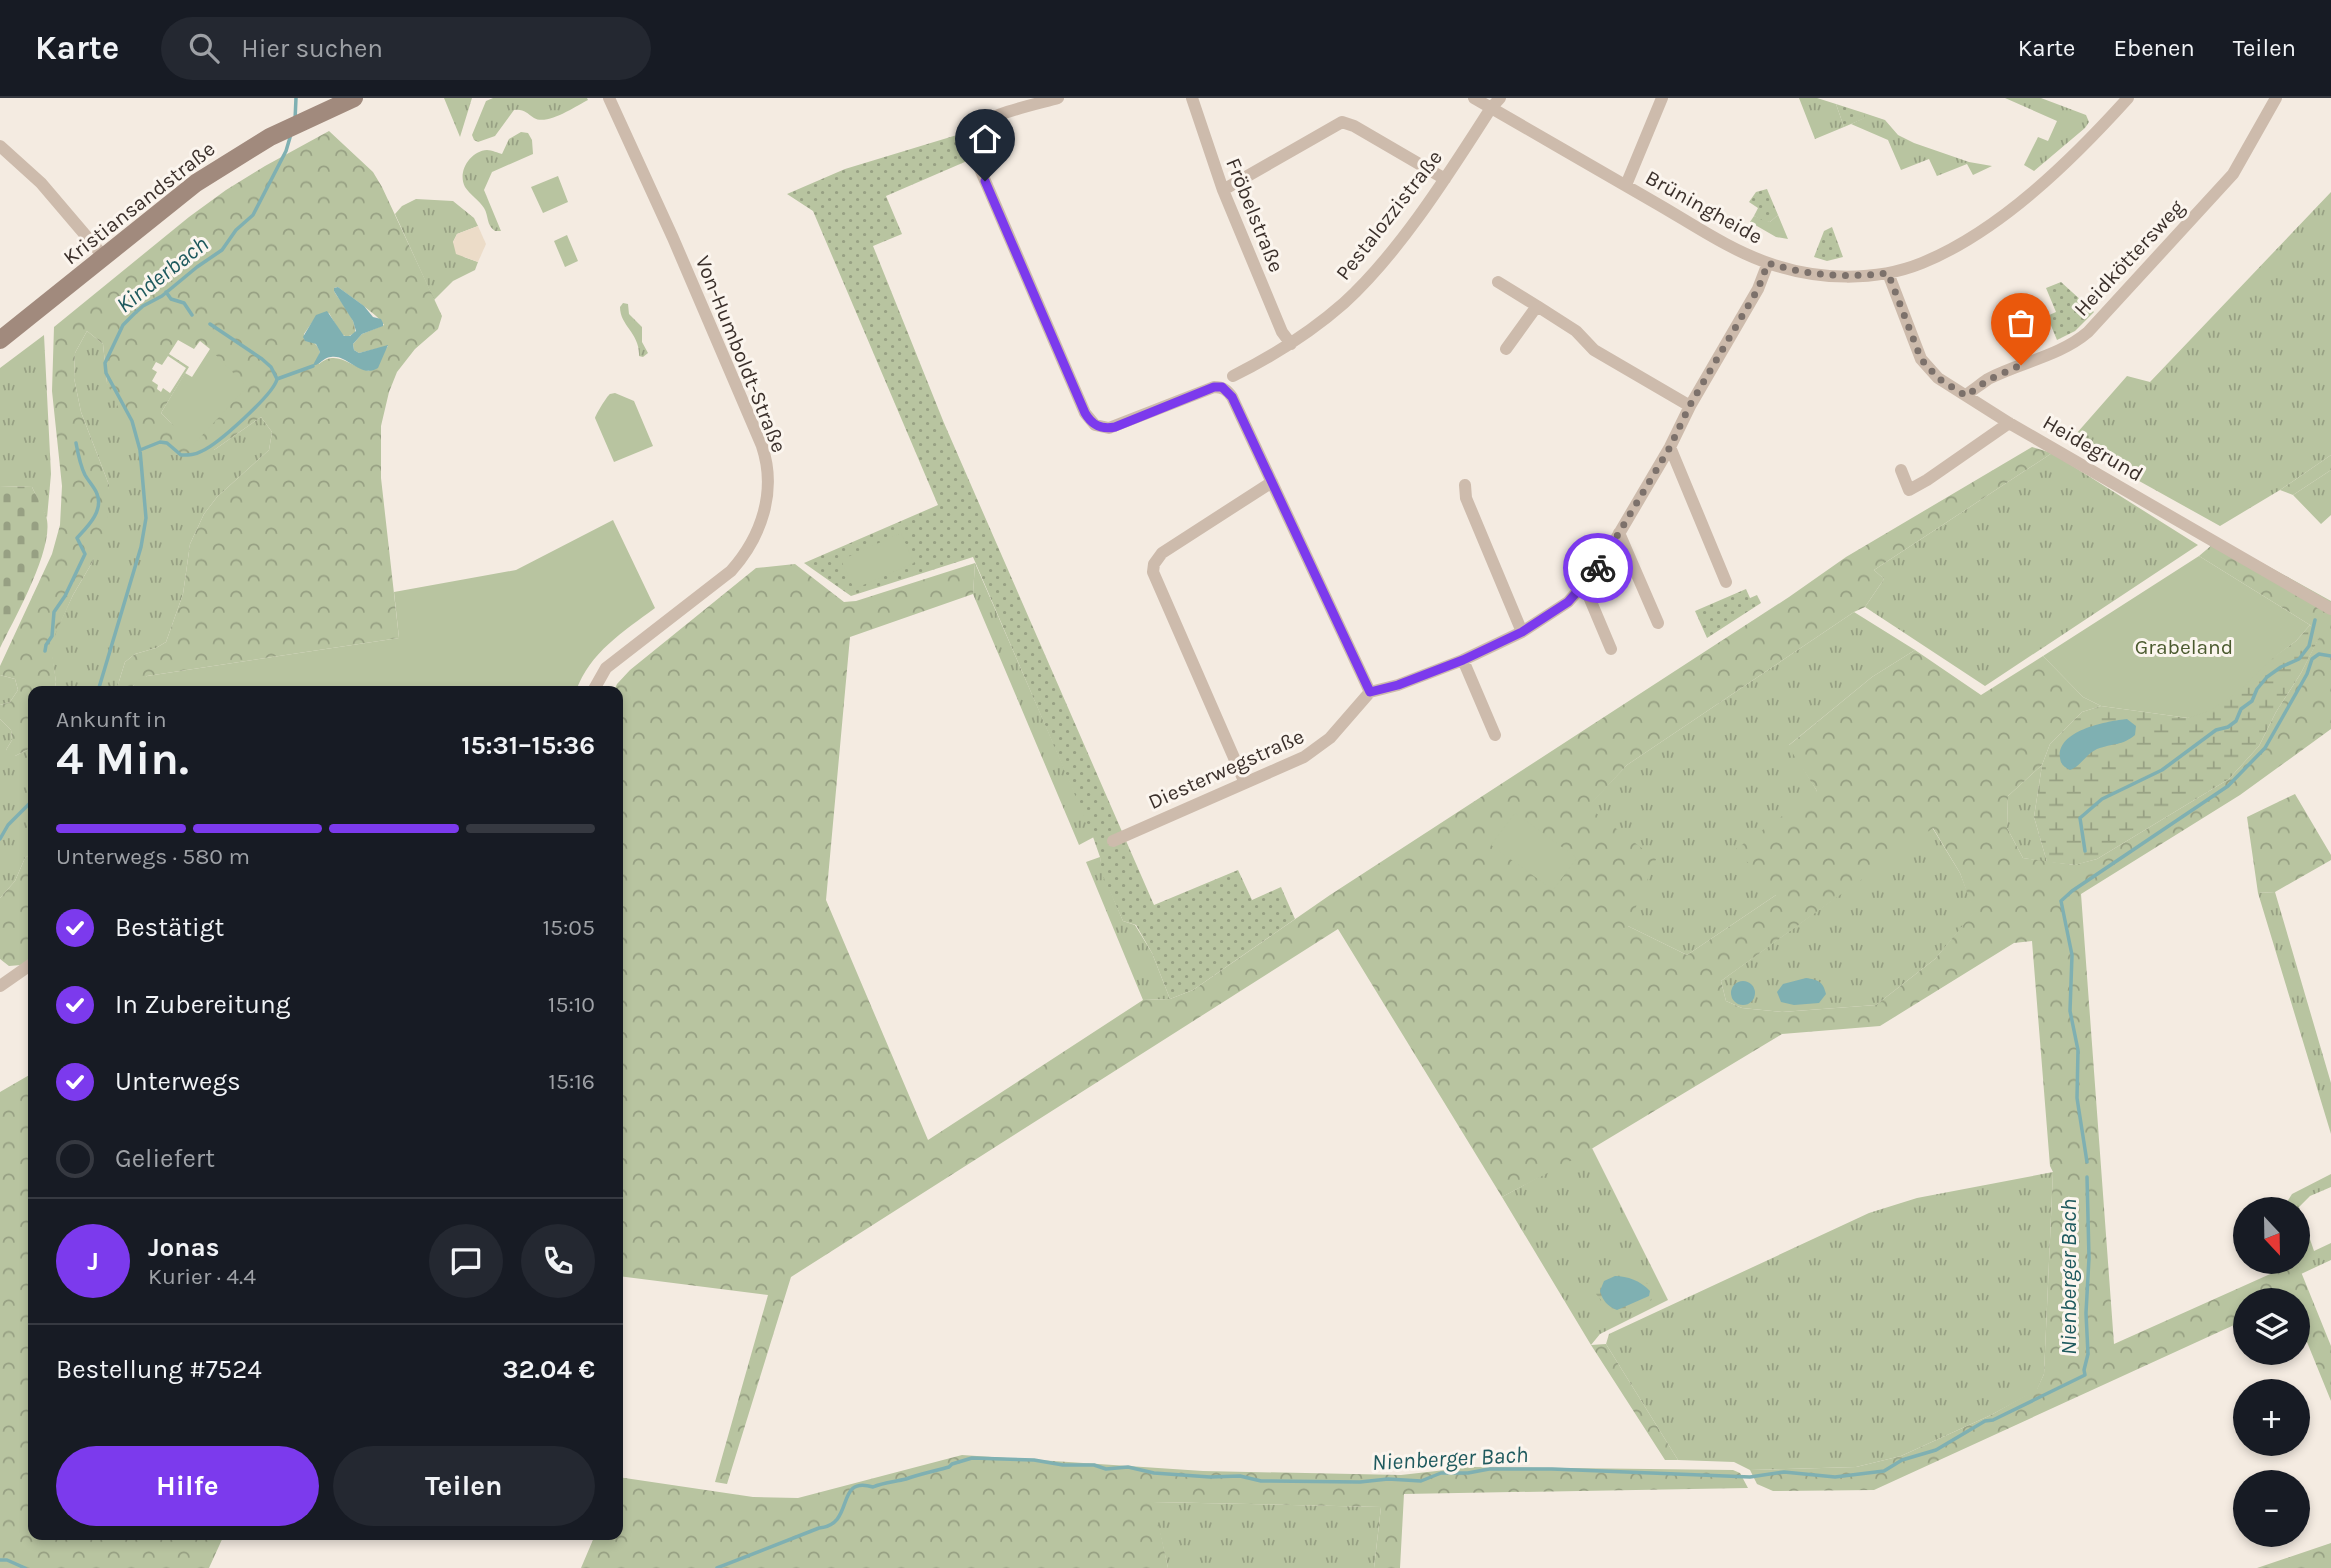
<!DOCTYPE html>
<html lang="de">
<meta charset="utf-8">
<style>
body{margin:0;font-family:Karla,sans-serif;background:#242831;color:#f1f3f6;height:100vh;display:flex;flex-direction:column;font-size:26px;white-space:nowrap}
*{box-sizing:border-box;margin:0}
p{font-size:23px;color:#9ea1a6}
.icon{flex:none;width:38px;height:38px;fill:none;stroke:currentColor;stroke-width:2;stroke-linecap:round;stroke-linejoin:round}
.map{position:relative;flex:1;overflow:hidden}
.details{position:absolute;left:28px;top:588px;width:595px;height:854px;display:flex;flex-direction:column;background:#171b24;border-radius:14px;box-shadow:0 4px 10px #0003}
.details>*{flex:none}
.needle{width:46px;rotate:158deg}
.fabs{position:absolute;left:2233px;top:1099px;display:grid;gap:14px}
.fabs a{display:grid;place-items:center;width:77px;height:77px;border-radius:50%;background:#171b24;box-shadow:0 4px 10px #0003;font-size:35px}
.pin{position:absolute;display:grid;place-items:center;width:60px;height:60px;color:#fff;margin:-72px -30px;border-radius:50% 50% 50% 0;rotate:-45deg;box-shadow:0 0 7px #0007}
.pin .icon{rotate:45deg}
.courier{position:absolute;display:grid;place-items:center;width:70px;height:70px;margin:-35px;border:5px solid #7c3aed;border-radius:50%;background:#fff;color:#222;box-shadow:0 2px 9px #0007}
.head em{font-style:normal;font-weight:700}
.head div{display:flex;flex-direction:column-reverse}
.head{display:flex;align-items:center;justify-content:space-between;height:119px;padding:0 28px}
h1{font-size:46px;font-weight:700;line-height:52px}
.bar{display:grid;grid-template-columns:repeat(4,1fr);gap:10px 7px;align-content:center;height:84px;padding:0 28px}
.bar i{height:9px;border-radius:5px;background:#363941}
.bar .on{background:#7c3aed}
.bar p{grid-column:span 4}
.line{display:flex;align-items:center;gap:18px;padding:0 28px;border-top:2px solid #363941}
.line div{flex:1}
.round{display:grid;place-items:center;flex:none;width:74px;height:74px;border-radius:37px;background:#242831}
ol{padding:0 28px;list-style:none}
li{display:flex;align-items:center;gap:21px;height:77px}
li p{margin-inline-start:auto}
li .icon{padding:7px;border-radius:50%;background:#7c3aed;color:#fff;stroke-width:4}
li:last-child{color:#9ea1a6}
li i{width:38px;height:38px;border:4px solid #363941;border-radius:50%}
.button{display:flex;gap:14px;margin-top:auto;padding:14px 28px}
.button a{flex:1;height:80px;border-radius:42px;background:#7c3aed;color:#fff;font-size:28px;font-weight:700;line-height:80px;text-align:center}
.button a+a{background:#242831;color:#f1f3f6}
header{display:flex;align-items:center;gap:42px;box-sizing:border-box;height:98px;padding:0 35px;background:#171b24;border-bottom:2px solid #363941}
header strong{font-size:33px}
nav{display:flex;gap:38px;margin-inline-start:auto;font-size:24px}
.search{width:490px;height:63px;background:#242831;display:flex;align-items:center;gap:18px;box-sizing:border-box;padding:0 24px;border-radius:38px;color:#9ea1a6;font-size:26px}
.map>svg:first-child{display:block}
.grass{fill:url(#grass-tufts)}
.forest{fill:url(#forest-crowns);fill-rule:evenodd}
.wetland{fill:url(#wetland-marsh)}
.cemetery{fill:url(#cemetery-stones)}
.park{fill:url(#park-dots)}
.garden{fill:#b8c4a0}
.plaza{fill:#ecdcc8}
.water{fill:#7fb0b2}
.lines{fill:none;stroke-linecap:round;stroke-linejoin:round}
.stream{stroke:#7fb0b2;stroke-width:3.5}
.street{stroke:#cdbbac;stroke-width:12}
.secondary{stroke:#a18a7d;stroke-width:18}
.done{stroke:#7c716b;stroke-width:7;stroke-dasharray:0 12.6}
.route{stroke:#7c3aed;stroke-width:9}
.labels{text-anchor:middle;stroke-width:6;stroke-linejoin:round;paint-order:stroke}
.street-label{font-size:21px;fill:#3b302b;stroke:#fbf5ee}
.park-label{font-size:21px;fill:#4a5a2e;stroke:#fbf5ee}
.water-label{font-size:23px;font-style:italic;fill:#1f5a5e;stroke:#fbf5ee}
</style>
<header>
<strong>Karte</strong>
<div class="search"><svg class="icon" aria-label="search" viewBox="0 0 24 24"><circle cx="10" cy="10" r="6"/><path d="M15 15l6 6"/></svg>Hier suchen</div>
<nav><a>Karte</a><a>Ebenen</a><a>Teilen</a></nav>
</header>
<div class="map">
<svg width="2331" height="1470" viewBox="0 0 2331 1470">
<defs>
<pattern id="grass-tufts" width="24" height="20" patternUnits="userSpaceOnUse" patternTransform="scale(1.75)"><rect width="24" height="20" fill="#b8c4a0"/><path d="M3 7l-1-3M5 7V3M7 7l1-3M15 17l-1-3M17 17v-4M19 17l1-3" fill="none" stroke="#97a083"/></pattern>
<pattern id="forest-crowns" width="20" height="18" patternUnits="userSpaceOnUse" patternTransform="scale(1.75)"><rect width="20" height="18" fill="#b8c4a0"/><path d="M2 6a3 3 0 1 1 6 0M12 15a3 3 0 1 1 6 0" fill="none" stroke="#97a083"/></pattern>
<pattern id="wetland-marsh" width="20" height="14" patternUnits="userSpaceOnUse" patternTransform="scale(1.75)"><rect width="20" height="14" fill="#b8c4a0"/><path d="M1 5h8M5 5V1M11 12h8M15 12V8" fill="none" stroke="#97a083"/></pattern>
<pattern id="cemetery-stones" width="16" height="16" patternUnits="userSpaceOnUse" patternTransform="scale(1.75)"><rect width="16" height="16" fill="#b8c4a0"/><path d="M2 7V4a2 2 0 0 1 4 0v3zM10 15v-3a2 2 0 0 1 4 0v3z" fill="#97a083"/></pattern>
<pattern id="park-dots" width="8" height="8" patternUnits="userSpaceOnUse" patternTransform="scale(1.75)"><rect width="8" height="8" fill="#b8c4a0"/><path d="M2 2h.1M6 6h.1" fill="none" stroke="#97a083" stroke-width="1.8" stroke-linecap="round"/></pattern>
</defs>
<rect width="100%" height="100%" fill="#f4ebe1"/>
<path class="grass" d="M444,0H472L460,39Z
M493,0H587L588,2C576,8 547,28 534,20C526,15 525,11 514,12L495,38L478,44L474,42L472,37L486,3Z
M1799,0H1817L1836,6L1844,29L1815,41Z
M2005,0H2041L2086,17L2089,24L2085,30L2034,73L2024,67L2038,39L2048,43L2057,23Z
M1864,15L1885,22L1898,37L1914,45L1969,64L1992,68L1973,77L1967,66L1937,78L1929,61L1901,72L1888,42L1851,26L1864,20Z
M521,34L528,35L532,42L533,56L492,74L484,92L501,133H495C486,127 489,118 484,110C479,102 470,97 465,89C457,74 470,53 487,52C492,52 498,55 502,56L509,41Z
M2331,94V357L2280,392L2220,428L2069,344L2127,278L2150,284Z
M416,101L453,103L474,120L478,128L457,136L453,144L464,159L478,164L475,172L453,183L434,202L395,116L402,108Z
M1778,117L1788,141L1776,139L1750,124L1754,118L1770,124Z
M623,205L628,206L629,216L642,229V244L648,255L643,259L639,258C640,235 620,228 620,209Z
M87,233L103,246L107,285L214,352L261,319L272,334L269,352L217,399L204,416L190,446L183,496L166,544L156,550L135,556L125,564L116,593H54L56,584L50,546L73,497L93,463L109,387L81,314L74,280L75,255Z
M44,237L51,376L47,420L32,389L0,388V270Z
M2052,355L2198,447L1985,588L1865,509L1884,481L1874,472Z
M2331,372V417L2321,426L2293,397Z
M975,465L1094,739L1079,747L973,496Z
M1854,514L1915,552L1872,579L1789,647L1817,693L1776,797L1687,857L1628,828L1587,709L1627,667Z
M0,577L15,581L18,592L10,604L0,607Z
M0,621L11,632L12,642L6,652L15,658L33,649V754L25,760L15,783L0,800Z
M2042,667L2034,719L2047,764L2023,760L2007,730L2008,698Z
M1932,729L1960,775L1975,814L1935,861L1876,907L1782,914L1742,910L1726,903L1721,883Z
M1100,759L1103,776L1123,823L1135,827L1152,855L1170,901L1143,902L1086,764Z
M2275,794L2331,985V1036L2258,795Z
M1592,1050L1668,1202L1600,1236L1591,1247L1502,1099Z
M2053,1074L2044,1276L2037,1292L1991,1317L1901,1358L1856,1369L1750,1372L1734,1364L1678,1362L1606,1246L1609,1236L1869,1115L1917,1100Z
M2331,1076V1089L2310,1098L2299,1109L2314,1153L2331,1145V1162L2301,1176L2297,1164L2298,1111H2286L2285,1107L2292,1096Z
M1153,1404L1381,1409L1374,1470H1168Z"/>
<path class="forest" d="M329,33L373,74L382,89L442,218L438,231L415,251L397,274L389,294L381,328V380L399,540L147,578L133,588V593H116L125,564L135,556L156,550L166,544L183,496L190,446L204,416L217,399L269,352L272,334L261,319L214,352L195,357H173L149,347L125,324L107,285L103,246L87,233L75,255L74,280L81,314L109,387L107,424L93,463L73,497L51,546L56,584L54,593H33V649L15,658L7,659L6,652L12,642L11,632L0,621V607L10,604L18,592L15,581L0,577V568L52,456L60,427L62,388L52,293L54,229L189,119L226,92L265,68ZM338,189C349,198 380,218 384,227L362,236L353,246L354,252L359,255L388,248L369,273C349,268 337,251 319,266L317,262L320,254C317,246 314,243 305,243L304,236L313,223L329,215L341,236L347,239L355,235C357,221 341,205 334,193V190ZM178,242L194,251L200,243L210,251L193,347L161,315L189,269L169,256ZM168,258L186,270L170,295L163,290L161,294L157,291L158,287L152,283L157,274L152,271L156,264L162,267Z
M2032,349L2052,355L1874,472L1884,481L1865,509L1854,514L1627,667L1588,709L1656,761L1628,828L1687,857L1776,797L1736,751L1817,693L1788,648L1872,579L1915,552L1981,597L2043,558L2083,599L2101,608L2082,614L2050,646L2042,667L2008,698L2007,730L2023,760L2074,767L2097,761L2229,681L2259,648L2276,614L2301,575L2319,539L2310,527L2199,458L2219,441L2331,503V631L2240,697L2081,796L2114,1246L2297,1164L2331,1248V1303L2298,1222V1202H2245V1222L1874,1392L1773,1393L1757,1386L1750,1372L1856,1369L1901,1358L1991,1317L2037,1291L2044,1276L2053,1074L2050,1068L2032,843L2014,845L1880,928L1782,936L1578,1059L1502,1099L1338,831L791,1179L727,1386L715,1384L768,1197L618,1178V735L622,687L618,671V593H614L617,586L630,572L756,470L795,466L844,504L856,503L975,465L973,496L850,539L826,802L928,1042L1143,902L1170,901L1193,892L1330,797L1789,499L1846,459ZM1933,730L1960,775L1974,814L1935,861L1876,907L1782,914L1742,910L1726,903L1721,883Z
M2331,357V372L2293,397L2280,392Z
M2295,696L2331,757V762L2275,794L2258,795L2247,719Z
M33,754V858L21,867L9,868L0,861V800L15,783L25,760Z
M31,976L33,980V1437H224L209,1470H0V994Z
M1606,1246L1678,1362H1665L1591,1247Z
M962,1357L1203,1373L1401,1377L1472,1369L1733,1372L1740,1375L1748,1390L1404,1396L1400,1470H1374L1381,1409L1154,1404L1168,1470H581L595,1437H618V1379L753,1399L798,1400Z
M2331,1445V1470H2257Z"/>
<path class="wetland" d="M2310,527L2320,538L2301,575L2276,614L2259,648L2229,681L2097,761L2075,767L2047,764L2034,719L2042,667L2050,646L2082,614L2101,608L2188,620L2296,543Z
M1619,1172L1647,1185L1654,1199C1644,1208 1626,1215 1612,1215L1596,1196C1600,1183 1607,1179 1619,1172Z"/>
<path class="cemetery" d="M0,388L32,389C36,398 43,408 46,418C56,448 14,521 0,550Z"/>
<path class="park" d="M1836,6L1864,15L1865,20L1844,29Z
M957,37L967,63L886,98L902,136L873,148L944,325L1154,807L1238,772L1252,802L1281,789L1295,821L1193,892L1170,901L1152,855L1136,827L1123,823L1102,776L1100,759L1093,739L973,459L851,498L804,465L938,407L813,113L787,96L845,71Z
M1767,91L1778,117L1770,124L1764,123L1754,118L1758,110L1749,104L1756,94Z
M1832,129L1843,159L1827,163L1814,159L1824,133Z
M2061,184L2094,214L2075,233L2057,242L2047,218L2056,214L2046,190Z
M1746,491L1750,500L1757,497L1761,505L1707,540L1695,513Z"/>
<path class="garden" d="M558,78L568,104L543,115L531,89Z
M567,137L578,163L565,169L554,143Z
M210,251L247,289L193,347L161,315L185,275L192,279Z
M615,295L634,303L653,348L614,364L595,320C596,316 607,298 610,296Z
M613,422L655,510C623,534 590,554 576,593H133C133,584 139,581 147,578L399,540L394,494L516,472Z
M901,435L914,465L854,491L841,462Z
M2199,458L2310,527L2296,543L2272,561L2237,595L2209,613L2188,620L2101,608L2083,599L2043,558Z
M1515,715L1577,760L1553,792L1491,747Z"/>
<path class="plaza" d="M478,128L486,146L478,164L456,156L453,144L457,136Z"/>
<path class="water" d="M338,189L364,208L373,219L381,221L383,225V228L362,236L353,246L354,252L359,255L388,247L378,270C360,281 348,256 331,259C325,259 321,265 316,267H313L320,254L316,246L305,243L303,239L316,217L327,213L344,238H350L356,233L353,223L334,193V190Z
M2127,621L2136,628L2135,637C2122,648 2113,645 2097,651C2086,656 2081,668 2070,672C2064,669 2061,667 2060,660C2056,632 2108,623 2127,621Z
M1806,880C1818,882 1823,883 1826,896L1819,905L1794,907L1781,904L1777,894L1783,886Z
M1731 895a12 12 0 1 1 24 0a12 12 0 1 1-24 0Z
M1615,1178C1627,1178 1641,1183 1650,1193L1649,1198L1617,1212C1607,1208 1603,1203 1600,1193L1604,1183Z"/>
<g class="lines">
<path class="stream" d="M295,22L296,0
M166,194L171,201L184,205L192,217
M277,281L313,268
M140,352L160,344L167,345L181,357C189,357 195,357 202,353C218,346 274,296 277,281L271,269L262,261L210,226
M45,553L46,547L52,538L54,514L65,498L85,456L77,440C87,429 104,413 97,396C95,390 89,384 85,377C80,367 78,356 76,345
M98,593L141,449L146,420L140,352L132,323L106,275L105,265L123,227L134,216L143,208L162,198L197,169L222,152L236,132L253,117L286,53L291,36
M0,741L8,727L33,702
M2085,753L2080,720L2102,701L2162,672L2216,632L2228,629L2236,623L2241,611L2252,603L2257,591L2267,579L2281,569L2299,561L2309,548L2315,522
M2087,1064L2077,1000L2078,952L2070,913L2072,857L2061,803L2072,793L2228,688L2265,650L2307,576L2312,561L2319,556L2331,558
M0,1462H7L25,1470
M717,1470L819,1430C856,1427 834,1377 873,1389C884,1384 894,1384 906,1381C920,1376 935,1373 949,1369L952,1366L972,1360L1034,1362L1063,1367H1094L1106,1371L1128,1369L1154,1375L1210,1379L1240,1378L1261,1383L1360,1384L1388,1381L1421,1383L1441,1375H1468L1489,1371H1552L1750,1379L1784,1374L1835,1379L1884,1373L1902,1362L1936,1352L1985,1323L1993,1322L2085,1277L2084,1272L2088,1256L2086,1215L2089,1160L2087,1079"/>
<path class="street" d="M1058,0C1041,5 993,15 982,26C972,36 974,51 977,64L1085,315L1095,327L1109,330L1214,289C1223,289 1227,292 1232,299L1370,594L1330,640L1304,659L1113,743
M1192,0L1223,92L1282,234L1291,246
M1474,0C1534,35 1594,69 1654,104C1691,125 1729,152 1771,166C1818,182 1875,184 1922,165C2000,133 2072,62 2128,0
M0,48L41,85L104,159
M1626,87L1662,0
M1223,92L1342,24L1354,28L1445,81
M1888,175L1921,261L1938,280L2009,325L2331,511
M1498,184L1537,208
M1506,251L1537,208L1576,233L1594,252L1690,308
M1233,278C1273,258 1310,235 1344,205C1400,154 1450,74 1491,10L1500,0
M1966,297C1973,292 1981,286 1988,281C2021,264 2060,258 2088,234L2233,76L2276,0
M1670,349L1726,484
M1901,372L1909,392L1927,382L2009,325
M1465,387L1466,400L1522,534
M1619,435L1658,525
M1584,487L1611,551
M1463,562L1495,637
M593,593L606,570L731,473C762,438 777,393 762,348L673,140L609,0
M1370,594L1398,587L1463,562L1522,534L1568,504L1600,468L1670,349L1690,308L1758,191L1768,165
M1245,685L1153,474L1154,466L1162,455L1272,384
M0,888L33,865"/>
<path class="secondary" d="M0,242L196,85L270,39L354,0"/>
</g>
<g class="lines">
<path class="done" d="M1598,470L1670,349L1690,307L1758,191L1768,165C1810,178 1844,180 1888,175L1921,261L1938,280L1966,298L1988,282L2021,267"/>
<path class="route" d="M985,83L1085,315C1092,327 1101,332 1115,329L1214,289H1222L1232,299L1370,594L1398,587L1463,562L1522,534L1568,504L1598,470"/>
</g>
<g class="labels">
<g class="street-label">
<text transform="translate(139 105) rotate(-38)" y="7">Kristiansandstraße</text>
<text transform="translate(1704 109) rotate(29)" y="7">Brüningheide</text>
<text transform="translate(1255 117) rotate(68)" y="7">Fröbelstraße</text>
<text transform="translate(1389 117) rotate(-52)" y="7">Pestalozzistraße</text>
<text transform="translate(2129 160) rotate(-47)" y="7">Heidköttersweg</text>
<text transform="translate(741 256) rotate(68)" y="7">Von-Humboldt-Straße</text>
<text transform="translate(2093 350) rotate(30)" y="7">Heidegrund</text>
<text transform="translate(1226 671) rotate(-24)" y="7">Diesterwegstraße</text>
</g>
<g class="park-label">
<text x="2184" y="556">Grabeland</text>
</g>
<g class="water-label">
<text transform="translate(162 176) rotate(-38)" y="8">Kinderbach</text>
<text transform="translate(2068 1179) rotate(-90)" y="8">Nienberger Bach</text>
<text transform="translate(1450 1360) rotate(-3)" y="8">Nienberger Bach</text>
</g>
</g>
</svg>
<div class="fabs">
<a><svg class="needle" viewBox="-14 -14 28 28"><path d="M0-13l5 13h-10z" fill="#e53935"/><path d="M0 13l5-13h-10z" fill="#9ea1a6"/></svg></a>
<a><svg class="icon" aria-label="layers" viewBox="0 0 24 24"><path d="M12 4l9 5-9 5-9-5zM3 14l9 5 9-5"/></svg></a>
<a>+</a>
<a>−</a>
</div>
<div class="pin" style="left:2021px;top:267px;background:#ea580c"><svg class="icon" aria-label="bag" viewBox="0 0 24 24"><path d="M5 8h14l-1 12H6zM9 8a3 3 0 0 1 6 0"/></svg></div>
<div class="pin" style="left:985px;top:83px;background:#1f2937"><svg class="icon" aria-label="home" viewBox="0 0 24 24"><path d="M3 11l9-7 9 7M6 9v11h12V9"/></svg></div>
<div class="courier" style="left:1598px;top:470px"><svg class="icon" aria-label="bike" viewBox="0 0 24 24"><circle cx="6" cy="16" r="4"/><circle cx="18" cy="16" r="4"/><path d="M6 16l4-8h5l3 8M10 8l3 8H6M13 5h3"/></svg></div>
<section class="details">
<div class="head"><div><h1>4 Min.</h1><p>Ankunft in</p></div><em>15:31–15:36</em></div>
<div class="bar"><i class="on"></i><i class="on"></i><i class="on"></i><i></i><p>Unterwegs · 580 m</p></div>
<ol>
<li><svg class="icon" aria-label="check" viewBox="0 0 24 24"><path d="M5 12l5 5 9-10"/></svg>Bestätigt<p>15:05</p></li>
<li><svg class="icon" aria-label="check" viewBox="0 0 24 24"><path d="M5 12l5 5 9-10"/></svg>In Zubereitung<p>15:10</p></li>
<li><svg class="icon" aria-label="check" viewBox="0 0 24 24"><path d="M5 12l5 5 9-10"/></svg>Unterwegs<p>15:16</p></li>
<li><i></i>Geliefert</li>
</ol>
<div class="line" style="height:126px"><b class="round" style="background:#7c3aed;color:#fff">J</b><div><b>Jonas</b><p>Kurier · 4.4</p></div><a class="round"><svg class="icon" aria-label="chat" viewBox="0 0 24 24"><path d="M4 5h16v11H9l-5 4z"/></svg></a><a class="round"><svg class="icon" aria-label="phone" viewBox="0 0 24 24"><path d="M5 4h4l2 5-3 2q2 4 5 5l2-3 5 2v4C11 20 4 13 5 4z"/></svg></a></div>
<div class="line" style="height:91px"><div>Bestellung #7524</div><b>32.04 €</b></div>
<div class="button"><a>Hilfe</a><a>Teilen</a></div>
</section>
</div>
